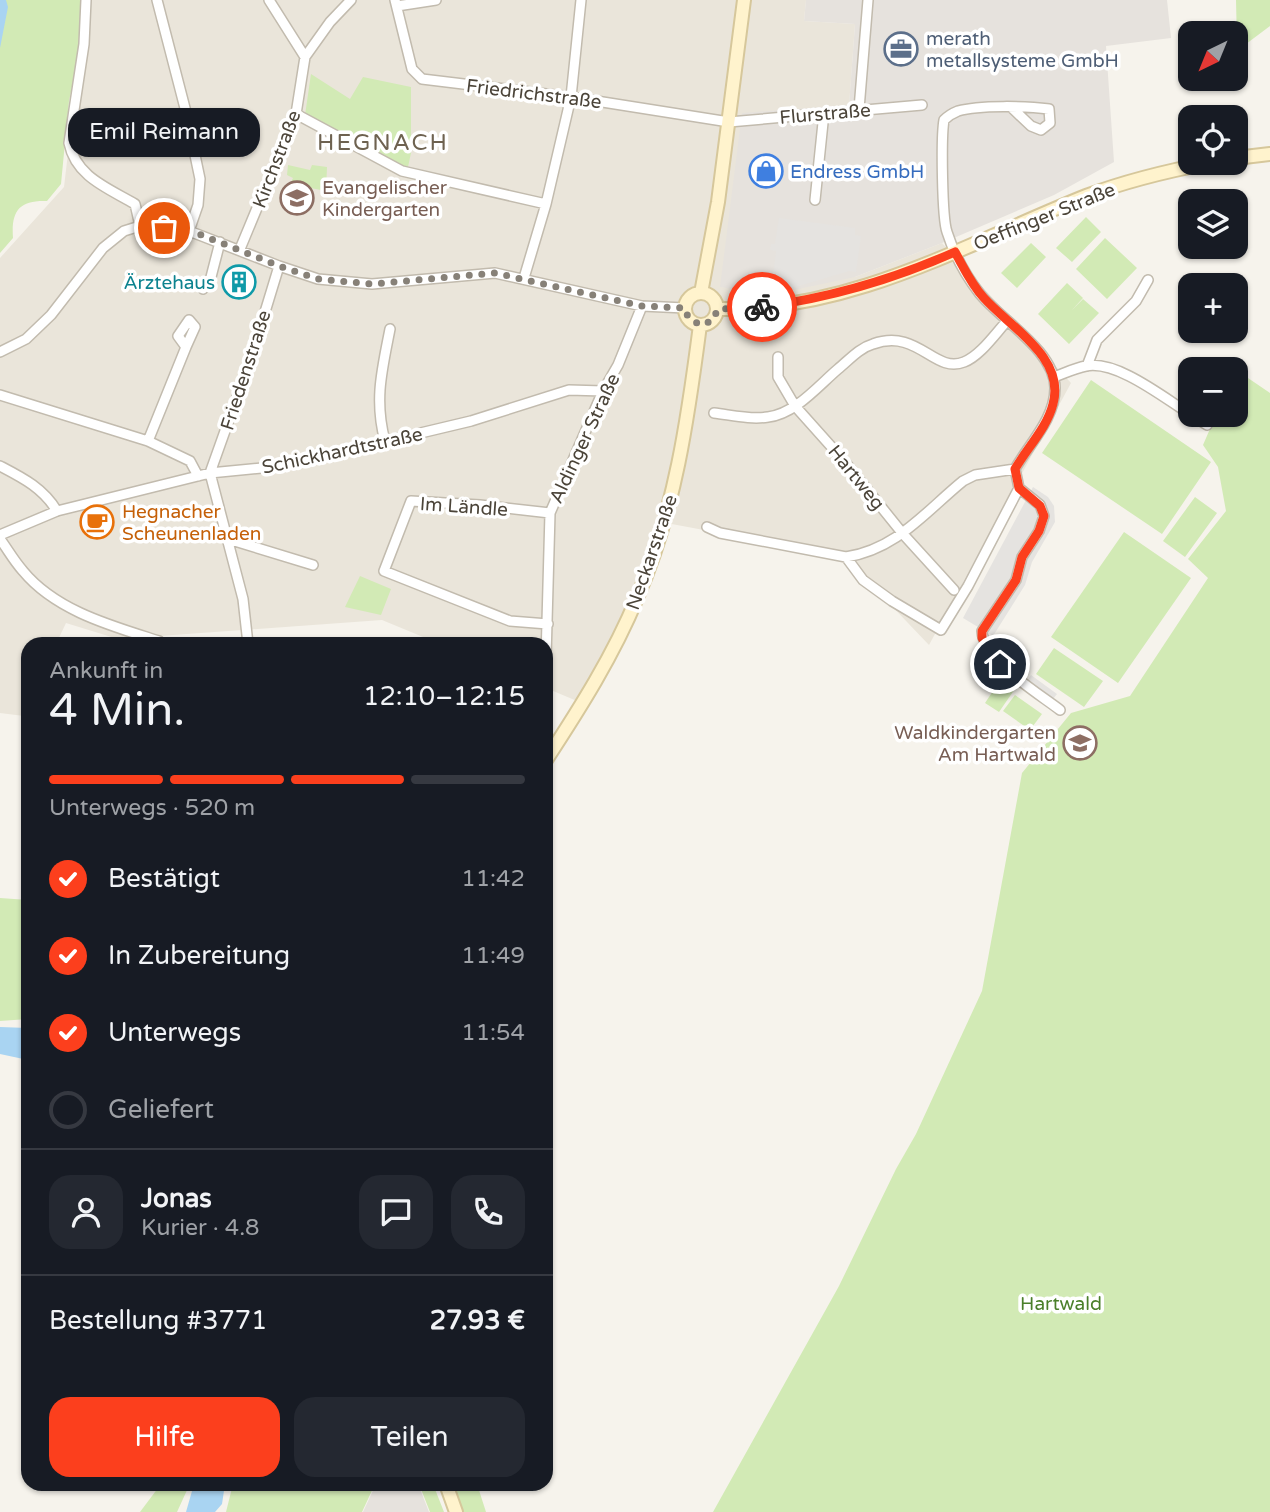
<!DOCTYPE html>
<html lang="de">
<meta charset="utf-8">
<style>
body{margin:0;font-family:"Varela Round",sans-serif;background:#242831;color:#f1f3f6;height:100vh;display:flex;flex-direction:column;font-size:26px;white-space:nowrap}
*{box-sizing:border-box;margin:0}
p{font-size:23px;color:#9ea1a6}
.icon{flex:none;width:38px;height:38px;fill:none;stroke:currentColor;stroke-width:2;stroke-linecap:round;stroke-linejoin:round}
.map{position:relative;flex:1;overflow:hidden}
.side{position:absolute;left:21px;top:637px;width:532px;height:854px;display:flex;flex-direction:column;background:#171b24;border-radius:21px;box-shadow:0 2px 5px #0004}
.side>*{flex:none}
.needle{width:46px;rotate:223deg}
.fabs{position:absolute;left:1178px;top:21px;display:grid;gap:14px}
.fabs a{display:grid;place-items:center;width:70px;height:70px;border-radius:14px;background:#171b24;box-shadow:0 2px 5px #0004;font-size:35px}
.pin{position:absolute;display:grid;place-items:center;width:60px;height:60px;color:#fff;margin:-30px;border:4px solid #fff;border-radius:50%;box-shadow:0 2px 7px #0007}
.courier{position:absolute;display:grid;place-items:center;width:70px;height:70px;margin:-35px;border:5px solid #fc3f1d;border-radius:50%;background:#fff;color:#222;box-shadow:0 2px 9px #0007}
.bubble{position:absolute;height:49px;border-radius:21px;background:#171b24;box-shadow:0 2px 5px #0004;font-size:23px;font-weight:600;line-height:49px;text-align:center}
.head em{font-style:normal;font-weight:600}
.head div{display:flex;flex-direction:column-reverse}
.head{display:flex;align-items:center;justify-content:space-between;height:119px;padding:0 28px}
h1{font-size:46px;font-weight:600;line-height:52px}
.bar{display:grid;grid-template-columns:repeat(4,1fr);gap:10px 7px;align-content:center;height:84px;padding:0 28px}
.bar i{height:9px;border-radius:5px;background:#363941}
.bar .active{background:#fc3f1d}
.bar p{grid-column:span 4}
.line{display:flex;align-items:center;gap:18px;padding:0 28px;border-top:2px solid #363941}
.line div{flex:1}
.round{display:grid;place-items:center;flex:none;width:74px;height:74px;border-radius:21px;background:#242831}
ol{padding:0 28px;list-style:none}
li{display:flex;align-items:center;gap:21px;height:77px}
li p{margin-inline-start:auto}
li .icon{padding:7px;border-radius:50%;background:#fc3f1d;color:#fff;stroke-width:4}
li:last-child{color:#9ea1a6}
li i{width:38px;height:38px;border:4px solid #363941;border-radius:50%}
.cta{display:flex;gap:14px;margin-top:auto;padding:14px 28px}
.cta a{flex:1;height:80px;border-radius:21px;background:#fc3f1d;color:#fff;font-size:28px;font-weight:600;line-height:80px;text-align:center}
.cta a+a{background:#242831;color:#f1f3f6}
.map>svg:first-child{display:block}
.residential{fill:#eae5da}
.industrial{fill:#e6e2dd}
.green{fill:#d2eab5}
.parking{fill:#e5e3e0}
.water{fill:#a9d4f2}
.lines{fill:none;stroke-linecap:round;stroke-linejoin:round}
.minor-casing{stroke:#c2bbae;stroke-width:12}
.secondary-casing{stroke:#d6c79b;stroke-width:16}
.minor{stroke:#fff;stroke-width:9}
.secondary{stroke:#fff3cd;stroke-width:12}
.done{stroke:#878178;stroke-width:7;stroke-dasharray:0 12.6}
.route{stroke:#fc3f1d;stroke-width:9}
.labels{text-anchor:middle;stroke-width:7;stroke-linejoin:round;paint-order:stroke}
.service-label{font-size:19px;fill:#4e5e75;stroke:#fff;text-anchor:start}
.street-label{font-size:19px;fill:#4b4439;stroke:#fff}
.shop-label{font-size:19px;fill:#366cbe;stroke:#fff;text-anchor:start}
.education-label{font-size:19px;fill:#785e54;stroke:#fff;text-anchor:start}
.culture-label{font-size:19px;fill:#0d838f;stroke:#fff;text-anchor:end}
.food-label{font-size:19px;fill:#c56008;stroke:#fff;text-anchor:start}
.park-label{font-size:19px;fill:#4a7f2a;stroke:#fff}
.quarter-label{font-size:23px;letter-spacing:2px;fill:#6e6250;stroke:#fff}
</style>
<div class="map">
<svg width="1270" height="1512" viewBox="0 0 1270 1512">
<rect width="100%" height="100%" fill="#f6f3ec"/>
<path class="residential" d="M86,0H806L804,21L855,24L849,106L823,109L855,277L942,243L1071,383L929,645L844,556L661,522L647,568L599,670L577,701L546,688V644H440L382,620L118,639L66,623L56,644H28V707L24,716L0,713V258L64,187Z"/>
<path class="industrial" d="M806,0H1167L1171,38L1106,46L1114,162L1054,195L942,243L855,277L784,292H753L720,287L742,113L849,105L855,24L804,21Z
M376,1484H418L429,1512H363Z"/>
<path class="green" d="M0,0H82L81,44L69,101L61,184L47,201C19,200 11,211 13,238L0,253Z
M1236,0H1270V26L1242,47L1237,44Z
M311,74L350,99L363,77L411,87V153L408,167L401,169L305,115Z
M288,165L310,170L312,165L327,167L326,191L290,184L293,178L287,175Z
M1086,217L1101,232L1072,262L1056,248Z
M1105,238L1137,268L1107,299L1076,269Z
M1031,243L1046,257L1017,288L1001,273Z
M1067,283L1083,298L1072,310L1083,299L1099,313L1069,344L1038,314Z
M1248,378L1270,393V1512H713L839,1286L896,1169L916,1134L982,991L1022,773L1071,713L1130,696L1208,578L1188,559L1226,511L1218,467L1203,445L1216,415H1236V392Z
M1091,380L1211,462L1162,534L1042,453Z
M1195,497L1217,513L1185,557L1163,541Z
M1124,532L1191,578L1118,683L1051,637Z
M360,576L391,589L381,615L345,607Z
M1054,648L1103,681L1084,707L1036,674Z
M1003,676L1017,686L999,712L985,703Z
M1015,695L1042,714L1030,730L1003,711Z
M0,898L28,900V1019L0,1021Z
M161,1484H180L188,1488L177,1512H140Z
M233,1484H375L362,1512H226Z
M419,1484H433L444,1512H430Z
M446,1484H477L486,1512H456Z"/>
<path class="parking" d="M779,218L855,228V235L861,236L856,272L849,271L782,291L757,290L758,283L769,284L771,275H773L776,251L770,250L771,244H775Z
M1033,487L1048,497L1054,506L1055,522L1032,562L1025,585L993,636L963,618Z
M1031,675L1057,694L1053,699L1027,681Z"/>
<path class="water" d="M0,0H6L8,7L0,48Z
M0,1027L28,1028V1060L0,1054Z
M194,1484H225L222,1504L215,1512H186Z"/>
<g class="lines">
<defs>
<path id="minor" d="M86,0L84,44L69,143C76,177 108,188 135,204L140,226
M157,0L186,112L200,179L198,205L189,231
M269,0L305,57
M395,0L412,69L422,79L571,97L729,122L922,105
M397,6L436,0
M1012,108L1031,126L1041,130L1050,123L1049,109C1027,106 979,105 958,111C953,113 948,116 944,120C941,137 942,218 947,232C954,254 966,276 980,294C1002,321 1055,351 1055,388C1055,419 1029,444 1015,469L1019,488L1040,505L1044,516L1039,531L1022,557L1016,580L982,631C983,660 1038,693 1060,710
M859,109L868,0
M296,114L402,171L546,204
M815,200L824,113
M240,249L296,114L305,57L330,22L351,0
M524,278L546,204L571,97L581,0
M203,289L211,277L220,242
M0,352L26,339L51,315L103,248L124,231L140,226L189,231L279,266L318,279L372,284L495,273L642,306L685,308
M778,357V377L795,406L845,462L903,534L954,590
M1087,366L1097,340L1136,301L1148,280
M1054,377C1065,373 1075,368 1086,366C1117,360 1164,398 1190,414
M0,395L148,441L190,461L198,476
M714,413C731,415 751,420 768,417C795,414 818,386 838,369C849,360 859,348 873,344C918,328 934,374 964,362C980,356 995,334 1007,321
M1191,415L1207,425
M148,441L186,347L195,327L189,320L178,336L186,347
M385,441C374,400 382,370 390,329
M0,466C23,478 43,488 57,511
M707,527L720,533L846,557C897,549 925,512 963,481L975,475L1015,469
M0,535L57,511L210,473L282,466L471,421L569,390L603,391
M0,539C8,550 14,561 23,571C56,611 112,626 159,641
M228,539L313,565
M846,557L863,580L892,601L941,630L968,586L1019,488
M548,624L510,621L384,571L411,501L480,505L550,513
M248,644L243,599L210,473L251,358L279,266
M546,658L550,513L603,391L618,365L642,306"/>
<path id="secondary" d="M1236,158L1270,154
M685 309a16 16 0 1 1 32 0a16 16 0 1 1-32 0Z
M701,293L718,202L744,0
M718,309C850,312 966,244 1086,196C1126,181 1167,171 1209,163
M546,760C580,708 613,656 637,598C675,511 688,418 700,325
M446,1484L456,1512"/>
</defs>
<use href="#minor" class="minor-casing"/>
<use href="#secondary" class="secondary-casing"/>
<use href="#minor" class="minor"/>
<use href="#secondary" class="secondary"/>
</g>
<g class="lines">
<path class="done" d="M164,228L189,230L279,266L318,279L372,284L495,273L642,306L685,308L688,317L700,325L712,321L718,309L762,307"/>
<path class="route" d="M762,307C830,298 892,280 955,252C964,268 971,284 984,298C1010,327 1066,358 1053,404C1047,428 1027,448 1015,469L1019,488L1040,506L1044,516L1039,531L1022,557L1016,580L982,631V638L1000,664"/>
</g>
<defs>
<symbol id="office-ring" viewBox="-11 -11 22 22"><circle r="9.5" fill="#fff" stroke="#5c6f8a" stroke-width="1.5"/><path d="M-6-3h4V-5.5h4V-3h4V5H-6ZM-1-4.5V-3h2v-1.5ZM-6 0V1H6V0Z" fill="#5c6f8a"/></symbol>
<symbol id="shop-ring" viewBox="-11 -11 22 22"><circle r="9.5" fill="#fff" stroke="#3f7fe0" stroke-width="1.5"/><path d="M-5-2.5h2.3a2.7 3.5 0 0 1 5.4 0H5L5.5 6h-11ZM-1.5-2.5h3a1.5 2.3 0 0 0-3 0Z" fill="#3f7fe0"/></symbol>
<symbol id="school-ring" viewBox="-11 -11 22 22"><circle r="9.5" fill="#fff" stroke="#8d6e63" stroke-width="1.5"/><path d="M0-5L7-2L0 1L-7-2ZM-4 1L0 2.5L4 1V4Q0 6-4 4Z" fill="#8d6e63"/></symbol>
<symbol id="building-ring" viewBox="-11 -11 22 22"><circle r="9.5" fill="#fff" stroke="#0f9aa8" stroke-width="1.5"/><path d="M-4-6H4V6H1V3H-1V6H-4ZM-2.5-4.3h1.7v1.8h-1.7ZM.8-4.3h1.7v1.8H.8ZM-2.5-1h1.7V.8h-1.7ZM.8-1h1.7V.8H.8Z" fill="#0f9aa8"/></symbol>
<symbol id="cafe-ring" viewBox="-11 -11 22 22"><circle r="9.5" fill="#fff" stroke="#e8710a" stroke-width="1.5"/><path d="M-5.5-4.5H6V0H3Q3 3.5 0 3.5H-2.5Q-5.5 3.5-5.5 0ZM3-3.2v2h1.7v-2ZM-6 4.5H4V6H-6Z" fill="#e8710a"/></symbol>
</defs>
<g fill-rule="evenodd">
<use href="#office-ring" x="882" y="30" width="38" height="38"/>
<use href="#shop-ring" x="747" y="152" width="38" height="38"/>
<use href="#school-ring" x="278" y="179" width="38" height="38"/>
<use href="#building-ring" x="220" y="263" width="38" height="38"/>
<use href="#cafe-ring" x="78" y="503" width="38" height="38"/>
<use href="#school-ring" x="1061" y="724" width="38" height="38"/>
</g>
<g class="labels">
<g class="service-label">
<text x="926" y="45">merath<tspan x="926" dy="22">metallsysteme GmbH</tspan></text>
</g>
<g class="street-label">
<text transform="translate(534 93) rotate(7)" y="7">Friedrichstraße</text>
<text transform="translate(825 113) rotate(-5)" y="7">Flurstraße</text>
<text transform="translate(276 159) rotate(-69)" y="7">Kirchstraße</text>
<text transform="translate(1044 216) rotate(-22)" y="7">Oeffinger Straße</text>
<text transform="translate(245 370) rotate(-72)" y="7">Friedenstraße</text>
<text transform="translate(584 438) rotate(-65)" y="7">Aldinger Straße</text>
<text transform="translate(342 450) rotate(-12)" y="7">Schickhardtstraße</text>
<text transform="translate(857 477) rotate(51)" y="7">Hartweg</text>
<text transform="translate(464 506) rotate(4)" y="7">Im Ländle</text>
<text transform="translate(651 552) rotate(-71)" y="7">Neckarstraße</text>
</g>
<g class="shop-label">
<text x="790" y="178">Endress GmbH</text>
</g>
<g class="education-label">
<text x="322" y="194">Evangelischer<tspan x="322" dy="22">Kindergarten</tspan></text>
<text x="1056" y="739" text-anchor="end">Waldkindergarten<tspan x="1056" dy="22">Am Hartwald</tspan></text>
</g>
<g class="culture-label">
<text x="215" y="289">Ärztehaus</text>
</g>
<g class="food-label">
<text x="122" y="518">Hegnacher<tspan x="122" dy="22">Scheunenladen</tspan></text>
</g>
<g class="park-label">
<text x="1061" y="1310">Hartwald</text>
</g>
<g class="quarter-label">
<text x="383" y="150">HEGNACH</text>
</g>
</g>
</svg>
<div class="fabs">
<a><svg class="needle" viewBox="-14 -14 28 28"><path d="M0-13l5 13h-10z" fill="#e53935"/><path d="M0 13l5-13h-10z" fill="#9ea1a6"/></svg></a>
<a><svg class="icon" aria-label="locate" viewBox="0 0 24 24"><circle cx="12" cy="12" r="6"/><path d="M12 2v4M12 18v4M2 12h4M18 12h4"/></svg></a>
<a><svg class="icon" aria-label="layers" viewBox="0 0 24 24"><path d="M12 4l9 5-9 5-9-5zM3 14l9 5 9-5"/></svg></a>
<a>+</a>
<a>−</a>
</div>
<div class="pin" style="left:164px;top:228px;background:#ea580c"><svg class="icon" aria-label="bag" viewBox="0 0 24 24"><path d="M5 8h14l-1 12H6zM9 8a3 3 0 0 1 6 0"/></svg></div>
<div class="pin" style="left:1000px;top:664px;background:#1f2937"><svg class="icon" aria-label="home" viewBox="0 0 24 24"><path d="M3 11l9-7 9 7M6 9v11h12V9"/></svg></div>
<div class="courier" style="left:762px;top:307px"><svg class="icon" aria-label="bike" viewBox="0 0 24 24"><circle cx="6" cy="16" r="4"/><circle cx="18" cy="16" r="4"/><path d="M6 16l4-8h5l3 8M10 8l3 8H6M13 5h3"/></svg></div>
<div class="bubble" style="left:68px;top:108px;width:192px">Emil Reimann</div>
<section class="side">
<div class="head"><div><h1>4 Min.</h1><p>Ankunft in</p></div><em>12:10–12:15</em></div>
<div class="bar"><i class="active"></i><i class="active"></i><i class="active"></i><i></i><p>Unterwegs · 520 m</p></div>
<ol>
<li><svg class="icon" aria-label="check" viewBox="0 0 24 24"><path d="M5 12l5 5 9-10"/></svg>Bestätigt<p>11:42</p></li>
<li><svg class="icon" aria-label="check" viewBox="0 0 24 24"><path d="M5 12l5 5 9-10"/></svg>In Zubereitung<p>11:49</p></li>
<li><svg class="icon" aria-label="check" viewBox="0 0 24 24"><path d="M5 12l5 5 9-10"/></svg>Unterwegs<p>11:54</p></li>
<li><i></i>Geliefert</li>
</ol>
<div class="line" style="height:126px"><a class="round"><svg class="icon" aria-label="person" viewBox="0 0 24 24"><circle cx="12" cy="8" r="4"/><path d="M4 21q1-7 8-7t8 7"/></svg></a><div><b>Jonas</b><p>Kurier · 4.8</p></div><a class="round"><svg class="icon" aria-label="chat" viewBox="0 0 24 24"><path d="M4 5h16v11H9l-5 4z"/></svg></a><a class="round"><svg class="icon" aria-label="phone" viewBox="0 0 24 24"><path d="M5 4h4l2 5-3 2q2 4 5 5l2-3 5 2v4C11 20 4 13 5 4z"/></svg></a></div>
<div class="line" style="height:91px"><div>Bestellung #3771</div><b>27.93 €</b></div>
<div class="cta"><a>Hilfe</a><a>Teilen</a></div>
</section>
</div>
